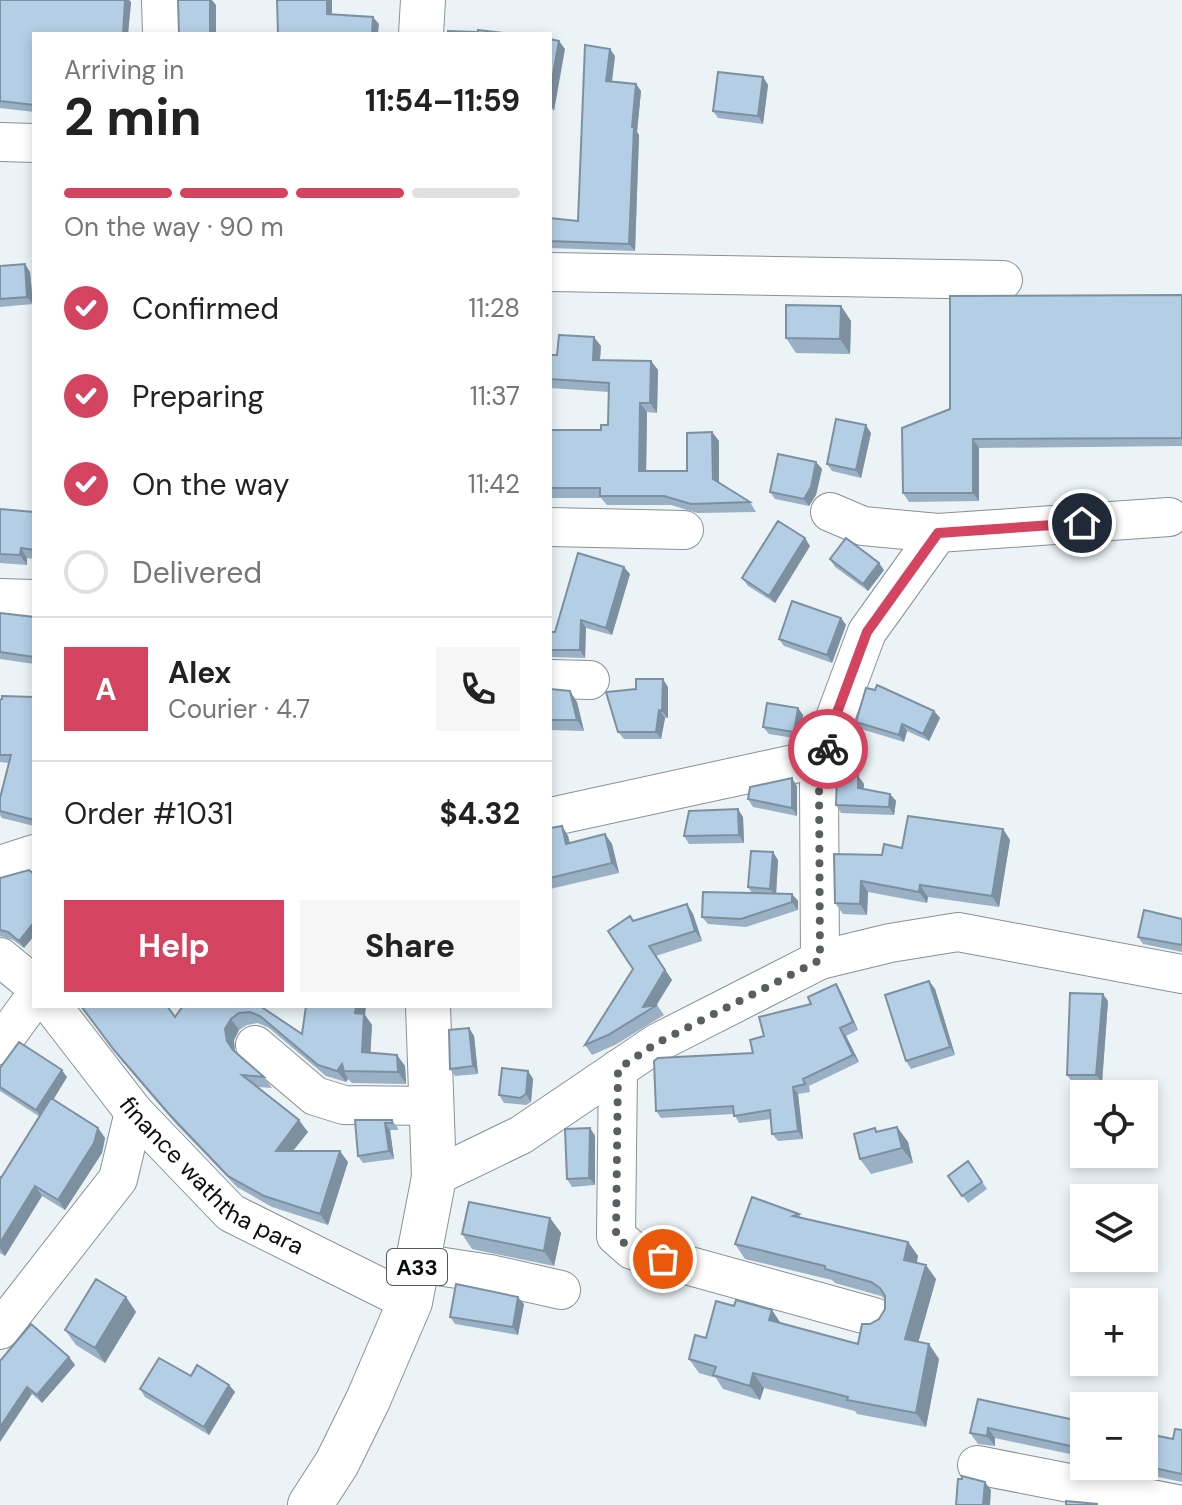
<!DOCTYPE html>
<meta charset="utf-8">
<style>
body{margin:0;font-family:"DM Sans",sans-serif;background:#f6f6f6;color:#222;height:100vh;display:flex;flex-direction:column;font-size:30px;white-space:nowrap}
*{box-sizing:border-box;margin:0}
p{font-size:26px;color:#767676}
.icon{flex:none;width:44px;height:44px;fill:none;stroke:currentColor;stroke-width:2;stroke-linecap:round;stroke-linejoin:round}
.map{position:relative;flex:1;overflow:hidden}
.details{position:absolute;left:32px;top:32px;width:520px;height:976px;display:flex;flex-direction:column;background:#fff;border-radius:0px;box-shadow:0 4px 12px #0003}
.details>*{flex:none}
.buttons{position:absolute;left:1070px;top:1080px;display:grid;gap:16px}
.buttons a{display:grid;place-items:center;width:88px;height:88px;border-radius:0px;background:#fff;box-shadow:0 4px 12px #0003;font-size:40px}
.pin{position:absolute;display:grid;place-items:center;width:68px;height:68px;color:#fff;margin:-34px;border:4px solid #fff;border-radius:50%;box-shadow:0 2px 8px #0007}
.courier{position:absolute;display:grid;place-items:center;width:80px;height:80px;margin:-40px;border:6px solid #d4435f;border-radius:50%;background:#fff;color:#222;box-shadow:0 2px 10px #0007}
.head em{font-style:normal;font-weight:700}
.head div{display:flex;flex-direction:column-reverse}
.head{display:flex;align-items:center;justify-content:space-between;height:136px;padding:0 32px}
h1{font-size:52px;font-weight:700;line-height:60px}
.bar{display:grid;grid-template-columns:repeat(4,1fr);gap:12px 8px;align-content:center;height:96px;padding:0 32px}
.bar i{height:10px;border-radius:6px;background:#e0e0e0}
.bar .selected{background:#d4435f}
.bar p{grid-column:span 4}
.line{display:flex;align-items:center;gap:20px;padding:0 32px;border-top:2px solid #e0e0e0}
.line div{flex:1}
.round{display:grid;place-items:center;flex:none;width:84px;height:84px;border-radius:0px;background:#f6f6f6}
ol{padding:0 32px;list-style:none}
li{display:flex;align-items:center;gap:24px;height:88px}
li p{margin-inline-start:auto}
li .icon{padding:8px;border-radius:50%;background:#d4435f;color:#fff;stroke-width:4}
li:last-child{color:#767676}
li i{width:44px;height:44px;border:4px solid #e0e0e0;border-radius:50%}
.action{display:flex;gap:16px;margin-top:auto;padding:16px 32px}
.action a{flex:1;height:92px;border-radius:0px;background:#d4435f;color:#fff;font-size:32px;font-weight:700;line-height:92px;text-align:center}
.action a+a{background:#f6f6f6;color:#222}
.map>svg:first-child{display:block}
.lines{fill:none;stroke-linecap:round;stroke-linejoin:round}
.minor-casing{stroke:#899193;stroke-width:40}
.highway-casing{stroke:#899193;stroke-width:46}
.minor{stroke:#fff;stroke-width:38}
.highway{stroke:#fff;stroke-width:44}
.wall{fill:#9ab1c5}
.shaded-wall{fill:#7d90a0}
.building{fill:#b3cee5;stroke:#7d90a0;stroke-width:2}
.done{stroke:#595e60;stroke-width:8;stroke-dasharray:0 14.4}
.route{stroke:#d4435f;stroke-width:10}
.labels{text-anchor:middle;stroke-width:6;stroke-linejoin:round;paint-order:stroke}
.shield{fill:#fff;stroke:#545657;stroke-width:2}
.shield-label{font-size:22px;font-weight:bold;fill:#0b0e0f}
.street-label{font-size:24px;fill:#0b0e0f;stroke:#fff}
</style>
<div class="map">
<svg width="1182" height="1505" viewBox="0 0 1182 1505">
<rect width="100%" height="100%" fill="#ebf3f6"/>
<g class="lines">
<defs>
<g id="minor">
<path d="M161,0L162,34"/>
<path d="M0,142L34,143"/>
<path d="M550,272L1003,280"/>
<path d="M830,512L863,526L938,533"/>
<path d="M550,527L684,530"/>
<path d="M0,598L34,599"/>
<path d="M550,679L590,680"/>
<path d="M550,817L826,757"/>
<path d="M0,865L34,854"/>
<path d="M0,957L34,985"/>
<path d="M820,960L819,784L835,718L867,632L938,533L1169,517"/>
<path id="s1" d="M52,1006L134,1112L231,1213L410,1302"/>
<path d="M0,1045L34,998"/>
<path d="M255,1045L315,1096L344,1105L431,1106"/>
<path d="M618,1069L616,1236L632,1250L874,1317"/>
<path d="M434,1177L521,1135L657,1043L820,960L890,943L958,932L1182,974"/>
<path d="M418,1263L490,1274L561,1290"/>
<path d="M0,1330L118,1179L134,1112"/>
<path d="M977,1465L1182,1505"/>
</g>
<path id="highway" d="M421,34L423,0
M310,1505L337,1463L368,1400L410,1302L434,1177L428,1006"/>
</defs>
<use href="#minor" class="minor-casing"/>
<use href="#highway" class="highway-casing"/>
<use href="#minor" class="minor"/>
<use href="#highway" class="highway"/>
</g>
<path class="wall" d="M0,0H129L131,2L128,34H34V112L0,108Z
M615,56L612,81L636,84L641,91L637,132L639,135L635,251L550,248V218L578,221Z
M763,77L768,85L763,124L718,118L713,111Z
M0,266L30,272L33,304L0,307Z
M1182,295V446L979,448V501L909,502L903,493L950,409Z
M841,306L851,321L850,354L796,353L786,338Z
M601,346L600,360L651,361L658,370L657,413L647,412L646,471H687L712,432L719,441V483L750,502L756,512L697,513L671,505H607L601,498H550V430H601L608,425L609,392L550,388V355H557Z
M871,433L861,478L832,471L827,464Z
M816,462L822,469L816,495L809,506L775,499L770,492Z
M0,509L34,512V559L27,558V565L0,563Z
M810,546L775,603L748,586L742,578Z
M830,559L884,570L868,591L835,567Z
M630,574L612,635L586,628L585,658L550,657V632H555Z
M0,613L34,617V664L0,659Z
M841,618L846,625L832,663L784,646L779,639Z
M668,687V718H665L661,739H624L618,732Z
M550,689L577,702L584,731L550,730Z
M34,697V826L2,818L0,815V798L9,763L0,762V700Z
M798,708L803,715L800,739L769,734L763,727Z
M934,711L940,718L929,741L907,731L904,742L861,729L856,722Z
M858,776L864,784L863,789L890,794L896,801L894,815L841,813L836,805Z
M797,786V816L753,807L748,799Z
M743,817L744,843L689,844L684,836Z
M562,826L568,836L570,843L605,834L612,844L619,873L550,889V828Z
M1003,829L1010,840L999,907L928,897L927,903L868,892L867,915L843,914L835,903L882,855L902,848Z
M778,860L776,893L792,894L798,901V910L746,927L708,924L702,917L752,893L748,887Z
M34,874V936L24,948L13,940L0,936V878Z
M687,904L693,914L702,941L656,956L672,980L657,1005L664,1015L615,1045L592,1055L585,1045L633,969V921Z
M1182,919V952L1143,944L1138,937Z
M929,981L935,989L955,1055L911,1069L906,1061Z
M836,984L841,992L858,1030L846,1036L859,1062L809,1086L810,1092L798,1094L803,1139L778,1141L772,1134L771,1119L739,1123L734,1114L661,1118L656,1111L753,1053L811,1004Z
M1108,1001L1102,1083L1072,1082L1067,1075Z
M81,1006L175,1017L183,1006H263L262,1007L302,1034L306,1006H366L365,1015L372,1025L370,1052L397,1055L405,1066L406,1084L352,1083L348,1079L346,1082L326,1076L269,1028L258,1023L247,1025L239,1030L234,1040L235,1052L264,1077L272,1088L258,1087L308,1132L293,1151L348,1162L328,1225L272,1207L237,1187L177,1125L122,1061Z
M469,1028L474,1036L478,1074L455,1076L450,1069Z
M0,1068L67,1077L53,1100L98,1128L105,1138L102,1153L65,1210L42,1196L5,1256L0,1253V1177L1,1178L40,1117L0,1091Z
M528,1071L533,1079L531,1102L526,1105L504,1103L499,1095Z
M355,1120H392L398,1128V1130H390L394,1159L363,1163L358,1156Z
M897,1127L908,1142L913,1163L871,1174L860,1159Z
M590,1128L595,1136V1185L572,1187L567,1179Z
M968,1161L987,1189L968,1203L948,1176Z
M752,1197L799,1214L801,1218L908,1242L918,1256L917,1263L936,1279L918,1342L939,1359L926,1427L857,1414L855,1411L764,1388L760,1400L723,1389L716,1378L699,1373L689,1359L706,1338L781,1323L858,1344L870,1324L879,1319L885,1309V1299L881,1296L835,1283L832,1280L745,1259L735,1244Z
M550,1218L561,1233L554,1266L472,1249L462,1234Z
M126,1297L136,1312L105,1363L76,1345L65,1330Z
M524,1304L518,1335L455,1324L450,1317Z
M69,1357L75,1365L42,1403L32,1394L0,1361Z
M191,1376L229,1385L235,1392L209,1435L145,1397L140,1389Z
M978,1399L1084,1422V1457L995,1438V1446L978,1444L970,1433Z
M1182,1430V1482L1106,1466H1144Z"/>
<path class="shaded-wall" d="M125,0H129L131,2L128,34H123Z
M210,0H212L216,5V34H210Z
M327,0H332V22L327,14Z
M373,17L379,24L378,34H372Z
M559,41L565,49L554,111L550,105V91Z
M610,49L615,56L611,88L606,81Z
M763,77L768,85L763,124L758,116Z
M636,84L641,91L637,132L639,135L635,251L629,244L632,127Z
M25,264L30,272L33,304L27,297Z
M841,306L851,321L850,354L840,339Z
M594,337L601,346L599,369L593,360Z
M651,361L658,370L657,413L650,403Z
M640,403L647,412L646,480L639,471Z
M866,425L871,433L861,478L856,470Z
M712,432L719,441V488L713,479Z
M973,439L979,448V501L973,493Z
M816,462L822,469L816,495L809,506L804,499Z
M805,538L810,546L775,603L769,596Z
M21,548L27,558V565L20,555Z
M879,563L884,570L868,591L863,584Z
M624,567L630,574L612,635L606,628Z
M841,618L846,625L832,663L827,655Z
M581,620L586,628L585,658L580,650Z
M663,679L668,687V718L662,711Z
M570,691L577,702L584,731L577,720Z
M798,708L803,715L800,739L794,732Z
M659,710L665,718L661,739L656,732Z
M934,711L940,718L929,741L923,734Z
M902,724L907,731L904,742L899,735Z
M858,776L864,784L863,795L858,788Z
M792,778L797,786V816L792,808Z
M890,794L896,801L894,815L889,807Z
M738,809L743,817L744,843L739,835Z
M562,826L568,836L572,854L566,844Z
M1003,829L1010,840L999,907L992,896Z
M605,834L612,844L619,873L612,863Z
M773,852L778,860L776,896L770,889Z
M861,881L868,892L867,915L860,904Z
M920,885L928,897L927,903L919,892Z
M792,894L798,901V910L792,902Z
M687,904L693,914L702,941L695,931Z
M34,922V936L24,948L19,941Z
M649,946L672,980L656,1005L643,1007Z
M929,981L935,989L955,1055L950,1047Z
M836,984L841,992L858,1030L853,1022Z
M1103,994L1108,1001L1102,1083L1096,1075Z
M356,1006H366L365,1015L372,1025L370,1063L362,1052L355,1013Z
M231,1019L239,1030L234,1040L235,1053L227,1041L225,1029Z
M469,1028L474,1036L478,1074L473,1066Z
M840,1028L846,1036L859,1062L853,1055Z
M397,1055L405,1066L406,1084L398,1072Z
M342,1064L344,1071L348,1079L346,1082L337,1071Z
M62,1070L67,1077L42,1118L36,1110Z
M528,1071L533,1079L531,1102L526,1094Z
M793,1087L798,1094L803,1139L798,1131Z
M299,1120L308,1132L284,1162L276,1151Z
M385,1123L390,1130L394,1159L389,1151Z
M897,1127L908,1142L913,1163L902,1148Z
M98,1128L105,1138L102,1153L65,1210L58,1200Z
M590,1128L595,1136V1185L589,1178Z
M340,1151L348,1162L328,1225L320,1214Z
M35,1186L42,1196L5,1256L0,1248V1243Z
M550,1218L561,1233L554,1266L544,1251Z
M908,1242L918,1256L914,1274L904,1260Z
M926,1265L936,1279L915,1354L905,1339Z
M126,1297L136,1312L105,1363L95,1348Z
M518,1297L524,1304L518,1335L513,1327Z
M772,1310L782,1325L769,1320Z
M929,1344L939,1359L926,1427L916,1413Z
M69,1357L75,1365L42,1403L37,1395Z
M753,1373L764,1388L760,1400L750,1386Z
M229,1385L235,1392L209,1435L204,1427Z
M27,1387L32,1394L0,1442V1427Z
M988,1428L995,1438V1446L987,1436Z
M985,1482L991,1490L990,1505H983Z"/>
<path class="building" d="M0,0H125L123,34H34V105L0,101Z
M178,0H210V34H179Z
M277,0H327V14L373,17L372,34H278Z
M478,30L511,34H448V31L478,32Z
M550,39L559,41L550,91Z
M585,45L610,49L606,81L636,84L632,127H634L629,244L550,241V218L578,221Z
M718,72L763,77L758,116L713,111Z
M25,264L27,297L0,299V266Z
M1182,295V438L973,439V493H903L902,428L950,409V296Z
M786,305L841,306L840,339L786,338Z
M559,335L594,337L593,360L651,361L650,403H640L639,471H687V433L712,432L713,479L750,502L691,504L664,496H600V488H550V430H601V425H608L609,383L550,379V355H557Z
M836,419L866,425L856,470L827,464Z
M778,454L816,462L811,487L804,499L770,492Z
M0,509L34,512V550L21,548L20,555L0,554Z
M778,521L805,538L769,596L742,578Z
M846,538L879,563L863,584L830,559Z
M578,553L624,567L606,628L581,620L580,650H550V632H555Z
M792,601L841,618L827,655L779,639Z
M0,613L34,617V657L0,652Z
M636,679H663L662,711L659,710L656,732H618L606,692L636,689Z
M877,685L934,711L923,734L902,724L899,735L856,722L866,688L875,690Z
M550,689L570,691L577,720H550Z
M2,696L34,697V820L0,811V798L11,755H0V700L2,699Z
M767,703L798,708L794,732L763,727Z
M837,776H858V788L890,794L889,807L836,805Z
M792,778V808L748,799L750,787Z
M738,809L739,835L684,836L689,811Z
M908,816L1003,829L992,896L920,885L919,892L861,881L860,904L835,903L834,854L882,855L884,844L902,848Z
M562,826L566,844L605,834L612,863L550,878V828Z
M751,851L773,852L770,889L748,887Z
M29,870L34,874V922L19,941L8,932L0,930V878Z
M703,892L792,894V902L741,919L702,917Z
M687,904L695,931L649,946L665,970L643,1007L657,1005L608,1035L585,1045L633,969L608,931L630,916L633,921Z
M1144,910L1182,919V945L1138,937Z
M929,981L950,1047L906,1061L885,995Z
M836,984L853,1022L840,1028L853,1055L803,1079L805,1084L793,1087L798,1131L772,1134L770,1110L734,1116L733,1106L656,1111L654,1061L658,1058L753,1053L750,1040L764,1036L759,1017L811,1004L808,997Z
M1070,993L1103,994L1096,1075H1067Z
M81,1006H167L175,1017L183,1006H260L302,1034L306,1006H356L355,1013L364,1014L362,1052L397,1055L398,1072L344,1071L342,1064L337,1071L318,1065L260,1016L250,1012L239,1013L231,1019L225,1029L227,1041L233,1050L264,1077L242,1075L299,1120L276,1151H340L320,1214L264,1196L228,1176L169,1114L114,1050Z
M469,1028L473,1066L450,1069L449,1030Z
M19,1042L62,1070L36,1110L0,1087V1068Z
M502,1068L528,1071L526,1094L520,1098L499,1095Z
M51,1098L98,1128L94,1143L58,1200L35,1186L0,1243V1177L1,1178Z
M355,1120H392V1123H385L389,1151L358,1156Z
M897,1127L902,1148L860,1159L854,1134L875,1128L876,1132Z
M590,1128L589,1178L567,1179L565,1129Z
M968,1161L982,1182L962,1196L948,1176Z
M752,1197L799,1214L793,1216L908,1242L904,1260L926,1265L905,1339L929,1344L916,1413L847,1400L848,1397L753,1373L750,1386L713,1375L716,1367L689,1359L695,1335L706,1338L716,1301L734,1306L736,1300L772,1310L769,1320L858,1344L862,1324H870L879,1319L885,1309V1296L880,1288L871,1282L825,1269V1266L735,1244Z
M469,1202L550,1218L544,1251L462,1234Z
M96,1279L126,1297L95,1348L65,1330Z
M456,1284L518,1297L513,1327L450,1317Z
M31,1324L69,1357L37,1395L27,1387L0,1427V1361Z
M159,1358L191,1376L197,1365L229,1385L204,1427L140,1389Z
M978,1399L1084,1422V1449L988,1428L987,1436L970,1433Z
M1175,1429L1182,1430V1474L1144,1466V1433L1173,1439Z
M962,1476L985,1482L983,1505H956L958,1479H962Z
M1066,1501L1097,1504V1505H1066Z"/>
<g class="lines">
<path class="done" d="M663,1259L632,1250L616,1236L618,1069L657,1043L820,960L819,784L828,749"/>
<path class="route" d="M828,749L835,718L867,632L938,533L1082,523"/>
</g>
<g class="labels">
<rect class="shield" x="387" y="1249" width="60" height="36" rx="6"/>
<g class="shield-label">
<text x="417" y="1275">A33</text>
</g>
<g class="street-label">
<text dy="8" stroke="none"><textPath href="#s1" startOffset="236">finance waththa para</textPath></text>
</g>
</g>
</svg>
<div class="buttons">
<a><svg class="icon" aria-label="locate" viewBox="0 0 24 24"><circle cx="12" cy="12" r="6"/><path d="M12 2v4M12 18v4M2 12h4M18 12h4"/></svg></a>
<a><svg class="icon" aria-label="layers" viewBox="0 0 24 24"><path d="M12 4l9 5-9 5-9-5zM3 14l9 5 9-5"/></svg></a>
<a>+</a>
<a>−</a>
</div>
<div class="pin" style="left:663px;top:1259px;background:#ea580c"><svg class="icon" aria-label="bag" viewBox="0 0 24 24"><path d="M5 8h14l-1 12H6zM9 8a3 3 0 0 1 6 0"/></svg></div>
<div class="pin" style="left:1082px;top:523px;background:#1f2937"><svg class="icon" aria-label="home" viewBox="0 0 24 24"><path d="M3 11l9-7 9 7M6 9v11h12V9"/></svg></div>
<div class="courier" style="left:828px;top:749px"><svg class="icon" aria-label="bike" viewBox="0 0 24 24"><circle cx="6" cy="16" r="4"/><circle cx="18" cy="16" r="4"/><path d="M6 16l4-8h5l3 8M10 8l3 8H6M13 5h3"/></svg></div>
<section class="details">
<div class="head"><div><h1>2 min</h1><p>Arriving in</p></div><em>11:54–11:59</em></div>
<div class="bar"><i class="selected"></i><i class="selected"></i><i class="selected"></i><i></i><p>On the way · 90 m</p></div>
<ol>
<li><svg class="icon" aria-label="check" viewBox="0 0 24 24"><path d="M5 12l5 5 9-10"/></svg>Confirmed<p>11:28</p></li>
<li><svg class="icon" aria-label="check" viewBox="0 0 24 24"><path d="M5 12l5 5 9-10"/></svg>Preparing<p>11:37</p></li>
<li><svg class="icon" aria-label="check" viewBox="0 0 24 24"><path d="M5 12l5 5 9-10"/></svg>On the way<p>11:42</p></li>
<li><i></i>Delivered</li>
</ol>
<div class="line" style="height:144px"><b class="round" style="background:#d4435f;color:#fff">A</b><div><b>Alex</b><p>Courier · 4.7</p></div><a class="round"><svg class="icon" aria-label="phone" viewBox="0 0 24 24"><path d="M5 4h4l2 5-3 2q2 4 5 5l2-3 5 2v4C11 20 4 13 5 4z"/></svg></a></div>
<div class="line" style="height:104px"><div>Order #1031</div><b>$4.32</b></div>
<div class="action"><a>Help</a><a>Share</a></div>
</section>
</div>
